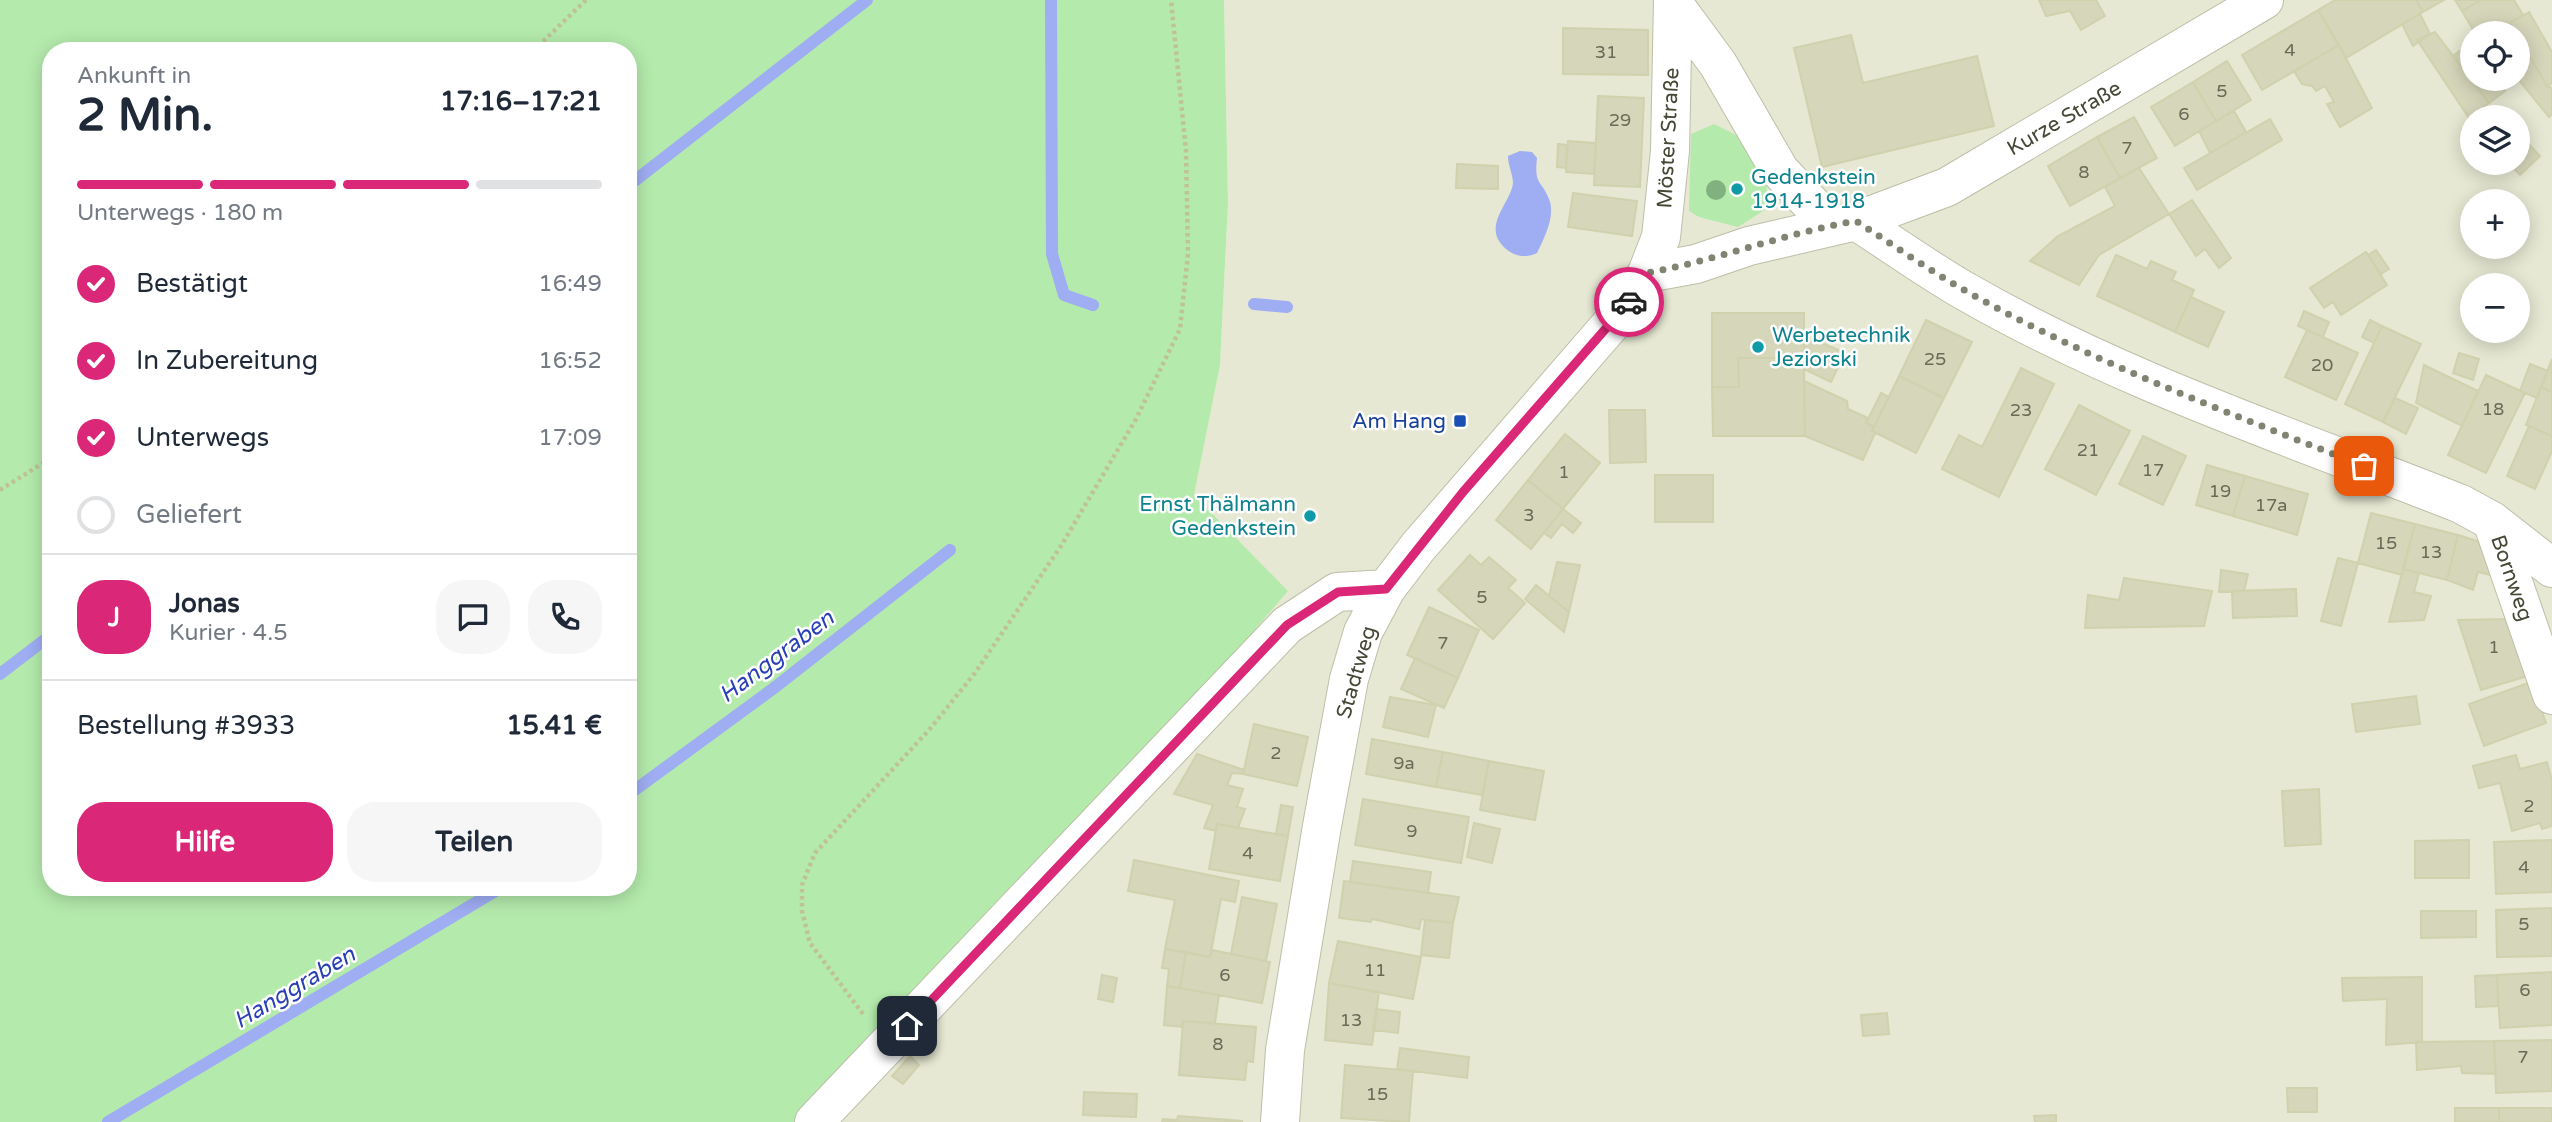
<!DOCTYPE html>
<html lang="de">
<meta charset="utf-8">
<style>
body{margin:0;font-family:"Varela Round",sans-serif;background:#f6f6f7;color:#1f2937;height:100vh;display:flex;flex-direction:column;font-size:26px;white-space:nowrap}
*{box-sizing:border-box;margin:0}
p{font-size:23px;color:#747a83}
.icon{flex:none;width:38px;height:38px;fill:none;stroke:currentColor;stroke-width:2;stroke-linecap:round;stroke-linejoin:round}
.map{position:relative;flex:1;overflow:hidden}
.panel{position:absolute;left:42px;top:42px;width:595px;height:854px;display:flex;flex-direction:column;background:#fff;border-radius:28px;box-shadow:0 4px 18px #0003}
.panel>*{flex:none}
.buttons{position:absolute;left:2460px;top:21px;display:grid;gap:14px}
.buttons a{display:grid;place-items:center;width:70px;height:70px;border-radius:50%;background:#fff;box-shadow:0 4px 18px #0003;font-size:35px}
.pin{position:absolute;display:grid;place-items:center;width:60px;height:60px;color:#fff;margin:-30px;border-radius:14px;box-shadow:0 4px 10px #0006}
.courier{position:absolute;display:grid;place-items:center;width:70px;height:70px;margin:-35px;border:5px solid #db2777;border-radius:50%;background:#fff;color:#222;box-shadow:0 2px 9px #0007}
.headline em{font-style:normal;font-weight:800}
.headline div{display:flex;flex-direction:column-reverse}
.headline{display:flex;align-items:center;justify-content:space-between;height:119px;padding:0 35px}
h1{font-size:46px;font-weight:800;line-height:52px}
.bar{display:grid;grid-template-columns:repeat(4,1fr);gap:10px 7px;align-content:center;height:84px;padding:0 35px}
.bar i{height:9px;border-radius:5px;background:#e0e1e3}
.bar .current{background:#db2777}
.bar p{grid-column:span 4}
.line{display:flex;align-items:center;gap:18px;padding:0 35px;border-top:2px solid #e0e1e3}
.line div{flex:1}
.round{display:grid;place-items:center;flex:none;width:74px;height:74px;border-radius:28px;background:#f6f6f7}
ol{padding:0 35px;list-style:none}
li{display:flex;align-items:center;gap:21px;height:77px}
li p{margin-inline-start:auto}
li .icon{padding:7px;border-radius:50%;background:#db2777;color:#fff;stroke-width:4}
li:last-child{color:#747a83}
li i{width:38px;height:38px;border:4px solid #e0e1e3;border-radius:50%}
.button{display:flex;gap:14px;margin-top:auto;padding:14px 35px}
.button a{flex:1;height:80px;border-radius:28px;background:#db2777;color:#fff;font-size:28px;font-weight:800;line-height:80px;text-align:center}
.button a+a{background:#f6f6f7;color:#1f2937}
.map>svg:first-child{display:block}
.residential{fill:#e6e8d3;fill-rule:evenodd}
.green{fill:#b4eaac;fill-rule:evenodd}
.water{fill:#9fadf3}
.lines{fill:none;stroke-linecap:round;stroke-linejoin:round}
.stream{stroke:#9fadf3;stroke-width:12}
.building{fill:#d5d6ba;stroke:#d0d1ad;stroke-width:2}
.minor-casing{stroke:#bdbfa8;stroke-width:40}
.path{stroke:#bfc298;stroke-width:4.5;stroke-dasharray:3.5 3.5;stroke-linecap:butt}
.minor{stroke:#fff;stroke-width:38}
.tree{fill:#81b17e}
.done{stroke:#828473;stroke-width:7;stroke-dasharray:0 12.6}
.route{stroke:#db2777;stroke-width:9}
.culture-dot{fill:#0f9aa8;stroke:#fff;stroke-width:2.5}
.transit-dot{fill:#1a4fb4;stroke:#fff;stroke-width:2.5}
.labels{text-anchor:middle;stroke-width:5;stroke-linejoin:round;paint-order:stroke}
.number-label{font-size:18px;fill:#6a6b56}
.street-label{font-size:21px;fill:#464735;stroke:#fff}
.culture-label{font-size:21px;fill:#0d838f;stroke:#fff;text-anchor:start}
.transit-label{font-size:21px;fill:#164399;stroke:#fff;text-anchor:end}
.water-label{font-size:23px;font-style:italic;fill:#293fb7;stroke:#fff}
</style>
<div class="map">
<svg width="2552" height="1122" viewBox="0 0 2552 1122">
<rect width="100%" height="100%" fill="#f2f4e6"/>
<path class="residential" d="M1224,0H2552V1122H801L1288,591L1194,495L1220,365L1228,203ZM2473,33H2518V79H2473ZM2473,117H2518V163H2473ZM2473,201H2518V247H2473ZM2473,285H2518V331H2473Z"/>
<path class="green" d="M0,0H1224L1228,203L1220,365L1194,495L1288,591L1174,724L801,1122H0ZM51,51H628V887H51Z
M1714,124L1742,138L1767,179L1766,209L1738,227L1699,217L1689,211L1691,134Z"/>
<path class="water" d="M1520,151L1532,152L1537,158C1534,186 1541,179 1549,199C1556,216 1544,238 1537,253C1527,258 1515,257 1506,249C1480,227 1511,203 1513,183C1513,175 1508,165 1508,156Z"/>
<g class="lines">
<path class="stream" d="M1051,0L1052,254L1064,295L1093,305
M628,186L867,0
M1254,304L1287,307
M0,674L51,635
M628,795L774,688L950,550
M108,1122L502,887"/>
</g>
<path class="building" d="M2039,0H2096L2105,16L2081,30L2070,11L2046,16Z
M2335,0H2416L2423,12L2346,58L2318,10Z
M2416,0H2444L2423,12Z
M2455,0H2481L2462,11Z
M2481,0H2514L2523,15L2492,33H2475L2462,11Z
M2318,10L2339,45L2262,90L2242,55Z
M2529,12L2552,52V83L2547,86L2510,23Z
M2420,14L2430,34L2413,46L2402,24Z
M1563,28L1648,30V75L1563,74Z
M2435,32L2489,103L2469,118L2417,40Z
M1851,35L1863,83L1977,56L1994,126L1822,167L1794,48Z
M2469,44L2473,48V79H2496L2505,91L2489,103L2453,56Z
M2339,45L2372,108L2340,127L2327,104L2334,102L2325,86L2316,91L2312,86L2302,84L2294,71Z
M2530,57L2547,86L2552,88V114L2549,117L2518,79V65Z
M2227,61L2251,100L2216,121L2193,82Z
M2193,82L2216,121L2175,146L2151,107Z
M1598,96L1644,98L1640,187L1594,185Z
M2234,111L2246,132L2210,153L2199,131Z
M2134,117L2157,158L2120,178L2097,137Z
M2270,119L2282,140L2197,190L2184,168Z
M2097,137L2120,178L2070,206L2048,166Z
M2525,140L2540,156L2520,175L2509,163H2518V146Z
M1568,141L1596,143L1594,174L1566,172Z
M1558,144L1567,145L1566,168L1557,167Z
M1457,164L1498,166V189L1456,188Z
M2139,168L2169,214L2099,255L2079,285L2030,261L2058,236L2115,206L2105,187Z
M1573,193L1637,201L1632,236L1568,227Z
M2192,200L2231,258L2219,268L2205,249L2196,256L2169,214Z
M2376,250L2389,269L2381,274L2368,255Z
M2366,252L2387,285L2341,315L2333,302L2324,308L2310,288Z
M2116,255L2147,269L2151,261L2176,272L2172,280L2194,290L2175,332L2097,296Z
M2191,297L2224,312L2208,347L2175,332Z
M2304,311L2329,322L2323,337L2298,326Z
M1712,313H1804V358H1738L1739,387H1712Z
M1926,320L1972,342L1944,398L1899,376Z
M2370,320L2382,326L2374,343L2362,337Z
M2382,326L2421,344L2383,422L2345,404Z
M2307,330L2358,353L2336,400L2285,377Z
M1804,335L1845,353L1831,382L1804,369Z
M2459,353L2479,359L2473,380L2453,373Z
M1738,358H1804L1805,436H1713L1712,387H1739Z
M2552,359V392L2541,387Z
M2530,364L2548,371L2537,398L2520,391Z
M2424,365L2478,391L2462,426L2416,403Z
M2021,368L2054,384L1999,497L1942,469L1959,435L1982,447Z
M2486,375L2525,393L2486,473L2448,455Z
M1899,376L1944,398L1916,453L1872,431Z
M1804,381L1847,401L1848,409L1868,418L1866,423L1874,427L1872,431L1875,433L1863,460L1805,436Z
M2541,387L2552,392V436L2526,425Z
M1881,393L1889,397L1874,427L1866,423Z
M2395,398L2418,408L2406,434L2383,422Z
M2079,405L2130,431L2096,495L2045,469Z
M1609,410H1645L1646,462L1610,463Z
M2529,426L2552,436V451L2535,489L2507,476Z
M1565,434L1600,463L1563,509L1528,480Z
M2143,436L2186,456L2163,505L2119,484Z
M2207,465L2245,476L2233,516L2196,505Z
M1655,475H1713V522H1655Z
M2245,476L2308,494L2297,535L2233,516Z
M1528,480L1563,509L1531,549L1496,520Z
M1563,509L1581,523L1573,533L1562,524L1551,538L1544,533Z
M2371,513L2415,524L2402,575L2358,563Z
M2415,524L2458,535L2447,580L2403,569Z
M2458,535L2484,543L2495,576L2478,572L2473,590L2447,580Z
M1470,555L1481,565L1489,557L1516,580L1508,588L1525,603L1493,639L1438,590Z
M2338,558L2358,563L2341,626L2321,621Z
M1557,562L1580,565L1569,612L1549,596Z
M2403,569L2419,573L2414,592L2431,596L2424,620L2389,622Z
M2221,570L2248,574L2244,591L2219,592Z
M2124,578L2212,591L2204,626L2085,628L2088,595L2119,600Z
M1536,585L1569,612L1564,632L1525,599Z
M2296,589L2297,616L2233,618L2232,591Z
M1429,607L1479,630L1458,678L1407,655Z
M2513,619L2531,675L2481,690L2458,620Z
M1415,658L1458,678L1444,708L1401,689Z
M2531,682L2546,723L2484,746L2469,704Z
M2416,696L2420,724L2356,732L2352,704Z
M1390,697L1436,705L1428,737L1383,727Z
M1254,724L1308,737L1297,786L1243,774Z
M1372,739L1443,752L1436,787L1366,774Z
M1443,752L1489,761L1482,795L1436,787Z
M1197,754L1244,770L1243,774L1232,773L1227,785L1243,789L1237,807L1245,809L1238,828L1217,824L1216,831L1204,828L1213,805L1174,794Z
M2516,755L2520,769L2547,762L2552,780V826L2542,829L2540,823L2512,831L2500,783L2479,788L2473,766Z
M1489,761L1544,771L1535,820L1480,810Z
M2319,789L2321,844L2285,846L2282,791Z
M1363,799L1469,817L1461,863L1355,845Z
M1281,805L1293,807L1288,836L1276,834Z
M1474,823L1500,829L1492,863L1467,857Z
M1217,824L1288,836L1280,881L1209,869Z
M2469,840V878H2415V841Z
M2552,840V892L2496,894L2494,842Z
M1134,860L1239,881L1235,902L1221,899L1210,957L1165,949L1175,900L1128,891Z
M1353,861L1431,872L1428,893L1350,882Z
M1344,881L1459,897L1453,923L1421,919L1419,929L1372,919L1371,922L1339,918Z
M1242,897L1277,904L1266,961L1231,954Z
M2552,908V956L2497,957L2496,910Z
M2421,911H2476V937L2421,938Z
M1425,920L1453,923L1449,958L1421,955Z
M1338,941L1421,957L1413,999L1329,983Z
M1165,949L1186,952L1180,988L1167,986L1169,969L1162,968Z
M1212,950L1270,962L1262,1003L1180,988L1186,952L1210,957Z
M2552,972V1025L2500,1028L2497,975Z
M1102,975L1117,978L1113,1002L1098,999Z
M2497,975L2498,1006L2476,1007L2475,976Z
M2422,977V1042L2386,1045L2387,999L2343,1001L2342,978Z
M1329,983L1379,992L1372,1045L1325,1040Z
M1167,986L1219,995L1215,1023L1183,1021L1182,1027L1164,1025Z
M1376,1009L1400,1012L1398,1033L1373,1030Z
M1887,1013L1889,1034L1863,1036L1861,1015Z
M1183,1021L1256,1027L1253,1062L1247,1061L1245,1080L1179,1075Z
M2552,1040V1091L2496,1093L2494,1041Z
M2494,1041L2496,1074L2462,1073L2461,1066L2417,1070L2416,1042Z
M1400,1048L1469,1057L1467,1078L1397,1069Z
M910,1056L919,1065L903,1084L892,1076Z
M1345,1065L1413,1071L1409,1122L1341,1118Z
M2287,1088H2317V1112H2288Z
M1084,1092L1137,1094L1136,1117L1083,1115Z
M2455,1108H2499V1122H2455Z
M2499,1108H2552V1122H2499Z
M2056,1115V1122H2035L2034,1116Z
M1178,1116L1242,1121V1122H1162L1163,1119L1177,1120Z"/>
<g class="lines">
<defs>
<path id="minor" d="M1673,3L1718,64L1780,171L1831,225
M1856,221C1892,244 1927,269 1963,290C2119,380 2294,438 2461,504L2492,521L2552,568
M1647,273L1696,264L1749,246L1856,221L1947,187L2264,0
M2492,521L2552,695
M814,1122L1287,625L1337,592L1386,589
M1280,1122L1285,1050L1322,826L1349,679L1363,632L1386,589L1418,547L1618,316L1647,273L1661,237L1670,151L1673,0"/>
</defs>
<use href="#minor" class="minor-casing"/>
<path class="path" d="M533,51L586,0
M0,490L51,458
M863,1014L810,943L802,911V885L815,853L929,730L975,673L1061,546L1136,419L1180,329L1188,254L1186,151L1171,0"/>
<use href="#minor" class="minor"/>
</g>
<circle class="tree" cx="1716" cy="190" r="10"/>
<g class="lines">
<path class="done" d="M1629,302L1647,273C1718,260 1785,233 1856,221C1892,244 1927,269 1964,290C2091,362 2229,413 2364,466"/>
<path class="route" d="M907,1026L1287,625L1338,592L1386,589L1463,492L1629,302"/>
</g>
<g class="culture-dot">
<circle cx="1737" cy="189" r="7"/>
<circle cx="1758" cy="347" r="7"/>
<circle cx="1310" cy="516" r="7"/>
</g>
<rect class="transit-dot" x="1453" y="414" width="14" height="14" rx="3.5"/>
<g class="labels">
<g class="number-label">
<text x="2290" y="56">4</text>
<text x="1606" y="58">31</text>
<text x="2222" y="97">5</text>
<text x="2184" y="120">6</text>
<text x="1620" y="126">29</text>
<text x="2127" y="154">7</text>
<text x="2084" y="178">8</text>
<text x="1935" y="365">25</text>
<text x="2322" y="371">20</text>
<text x="2493" y="415">18</text>
<text x="2021" y="416">23</text>
<text x="2088" y="456">21</text>
<text x="2153" y="476">17</text>
<text x="1564" y="478">1</text>
<text x="2220" y="497">19</text>
<text x="2271" y="511">17a</text>
<text x="1529" y="521">3</text>
<text x="2386" y="549">15</text>
<text x="2431" y="558">13</text>
<text x="1482" y="603">5</text>
<text x="1443" y="649">7</text>
<text x="2494" y="653">1</text>
<text x="1276" y="759">2</text>
<text x="1404" y="769">9a</text>
<text x="2529" y="812">2</text>
<text x="1412" y="837">9</text>
<text x="1248" y="859">4</text>
<text x="2524" y="873">4</text>
<text x="2524" y="930">5</text>
<text x="1375" y="976">11</text>
<text x="1225" y="981">6</text>
<text x="2525" y="996">6</text>
<text x="1351" y="1026">13</text>
<text x="1218" y="1050">8</text>
<text x="2523" y="1063">7</text>
<text x="1377" y="1100">15</text>
</g>
<g class="street-label">
<text transform="translate(2064 118) rotate(-30)" y="7">Kurze Straße</text>
<text transform="translate(1668 138) rotate(-87)" y="7">Möster Straße</text>
<text transform="translate(2512 578) rotate(71)" y="7">Bornweg</text>
<text transform="translate(1356 672) rotate(-74)" y="7">Stadtweg</text>
</g>
<g class="culture-label">
<text x="1751" y="184">Gedenkstein<tspan x="1751" dy="24">1914-1918</tspan></text>
<text x="1772" y="342">Werbetechnik<tspan x="1772" dy="24">Jeziorski</tspan></text>
<text x="1296" y="511" text-anchor="end">Ernst Thälmann<tspan x="1296" dy="24">Gedenkstein</tspan></text>
</g>
<g class="transit-label">
<text x="1446" y="428">Am Hang</text>
</g>
<g class="water-label">
<text transform="translate(776 656) rotate(-37)" y="8">Hanggraben</text>
<text transform="translate(294 987) rotate(-31)" y="8">Hanggraben</text>
</g>
</g>
</svg>
<div class="buttons">
<a><svg class="icon" aria-label="locate" viewBox="0 0 24 24"><circle cx="12" cy="12" r="6"/><path d="M12 2v4M12 18v4M2 12h4M18 12h4"/></svg></a>
<a><svg class="icon" aria-label="layers" viewBox="0 0 24 24"><path d="M12 4l9 5-9 5-9-5zM3 14l9 5 9-5"/></svg></a>
<a>+</a>
<a>−</a>
</div>
<div class="pin" style="left:2364px;top:466px;background:#ea580c"><svg class="icon" aria-label="bag" viewBox="0 0 24 24"><path d="M5 8h14l-1 12H6zM9 8a3 3 0 0 1 6 0"/></svg></div>
<div class="pin" style="left:907px;top:1026px;background:#1f2937"><svg class="icon" aria-label="home" viewBox="0 0 24 24"><path d="M3 11l9-7 9 7M6 9v11h12V9"/></svg></div>
<div class="courier" style="left:1629px;top:302px"><svg class="icon" aria-label="car" viewBox="0 0 24 24"><path d="M5 17H2v-5l4-1 3-4h7l3 4 3 1v5h-3M9 17h6M6 11h13"/><circle cx="7" cy="17" r="2"/><circle cx="17" cy="17" r="2"/></svg></div>
<section class="panel">
<div class="headline"><div><h1>2 Min.</h1><p>Ankunft in</p></div><em>17:16–17:21</em></div>
<div class="bar"><i class="current"></i><i class="current"></i><i class="current"></i><i></i><p>Unterwegs · 180 m</p></div>
<ol>
<li><svg class="icon" aria-label="check" viewBox="0 0 24 24"><path d="M5 12l5 5 9-10"/></svg>Bestätigt<p>16:49</p></li>
<li><svg class="icon" aria-label="check" viewBox="0 0 24 24"><path d="M5 12l5 5 9-10"/></svg>In Zubereitung<p>16:52</p></li>
<li><svg class="icon" aria-label="check" viewBox="0 0 24 24"><path d="M5 12l5 5 9-10"/></svg>Unterwegs<p>17:09</p></li>
<li><i></i>Geliefert</li>
</ol>
<div class="line" style="height:126px"><b class="round" style="background:#db2777;color:#fff">J</b><div><b>Jonas</b><p>Kurier · 4.5</p></div><a class="round"><svg class="icon" aria-label="chat" viewBox="0 0 24 24"><path d="M4 5h16v11H9l-5 4z"/></svg></a><a class="round"><svg class="icon" aria-label="phone" viewBox="0 0 24 24"><path d="M5 4h4l2 5-3 2q2 4 5 5l2-3 5 2v4C11 20 4 13 5 4z"/></svg></a></div>
<div class="line" style="height:91px"><div>Bestellung #3933</div><b>15.41 €</b></div>
<div class="button"><a>Hilfe</a><a>Teilen</a></div>
</section>
</div>
